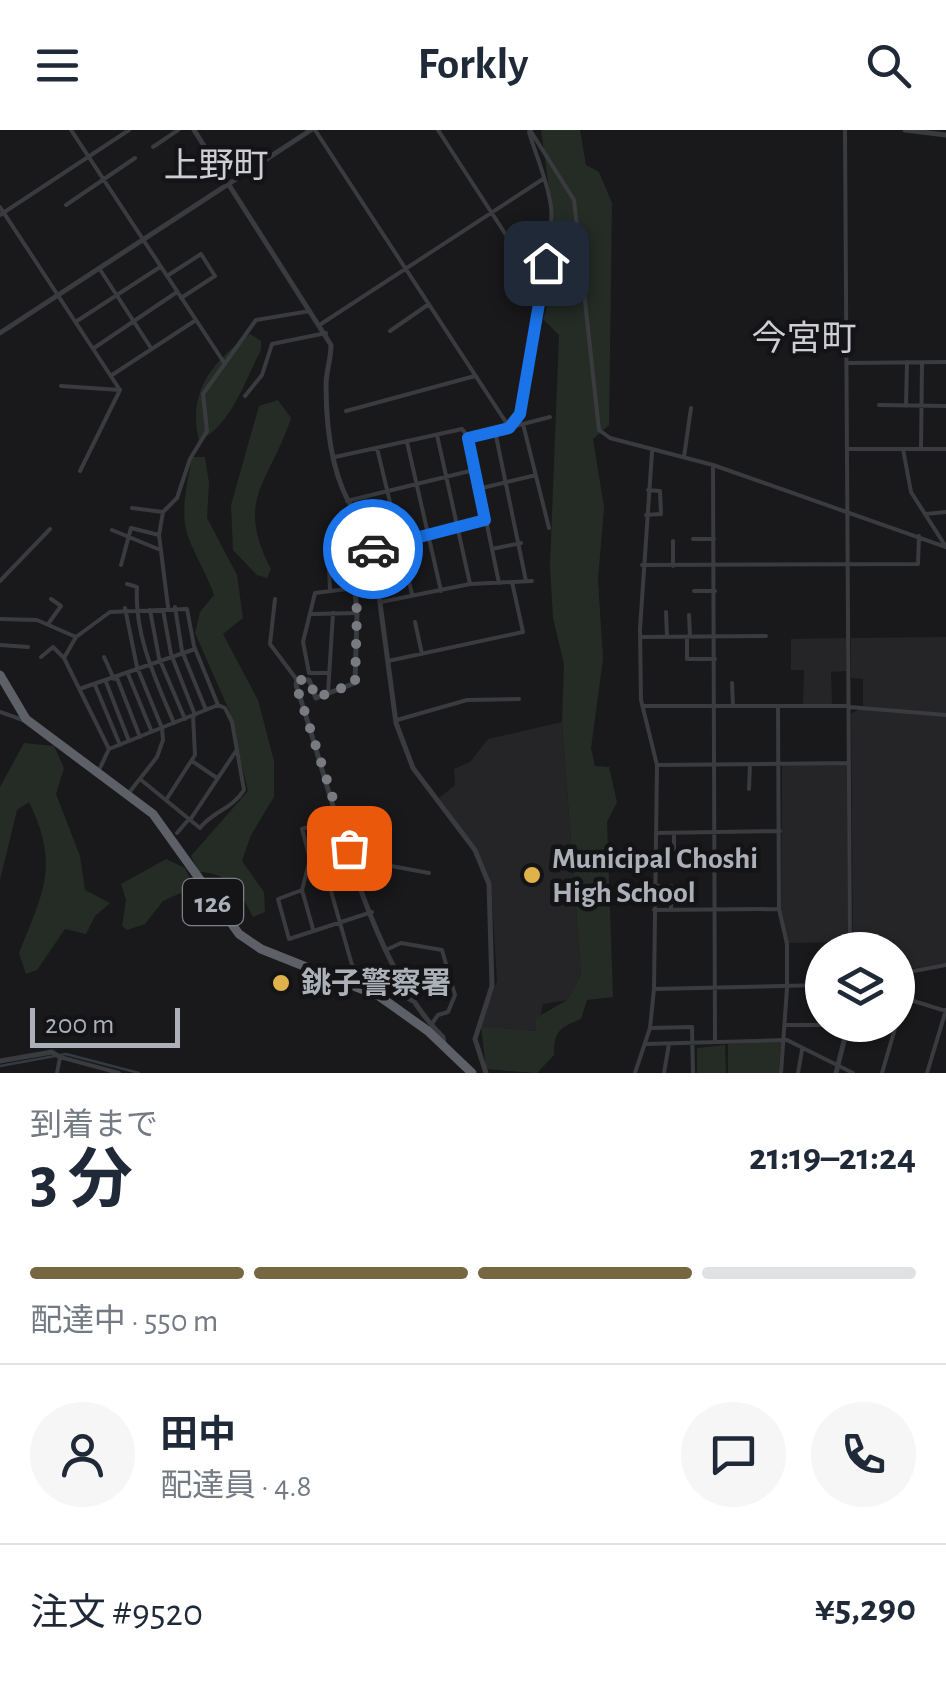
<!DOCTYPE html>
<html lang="ja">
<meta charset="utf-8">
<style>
body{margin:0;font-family:"Alegreya Sans","Noto Sans JP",sans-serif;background:#f6f6f7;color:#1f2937;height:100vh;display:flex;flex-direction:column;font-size:38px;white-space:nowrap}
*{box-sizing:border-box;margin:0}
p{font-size:32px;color:#747a83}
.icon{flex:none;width:55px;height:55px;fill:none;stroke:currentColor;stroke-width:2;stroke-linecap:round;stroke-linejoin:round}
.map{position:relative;height:943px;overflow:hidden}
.panel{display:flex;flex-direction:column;background:#fff;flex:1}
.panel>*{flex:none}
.tools{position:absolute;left:805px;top:802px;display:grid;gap:20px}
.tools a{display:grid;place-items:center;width:110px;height:110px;border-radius:50%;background:#fff;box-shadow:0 2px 8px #0004;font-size:50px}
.scale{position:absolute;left:30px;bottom:25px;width:150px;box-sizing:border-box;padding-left:10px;border:5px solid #acb0b9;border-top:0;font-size:28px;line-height:35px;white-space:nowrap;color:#acb0b9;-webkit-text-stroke:8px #141416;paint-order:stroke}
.pin{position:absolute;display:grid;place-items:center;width:85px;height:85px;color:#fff;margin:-42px;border-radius:20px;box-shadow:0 5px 15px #0006}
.courier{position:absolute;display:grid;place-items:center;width:100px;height:100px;margin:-50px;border:8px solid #1a73e8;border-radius:50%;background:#fff;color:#222;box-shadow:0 2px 12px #0007}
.headline em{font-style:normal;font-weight:700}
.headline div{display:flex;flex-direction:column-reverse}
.headline{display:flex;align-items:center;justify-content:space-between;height:170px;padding:0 30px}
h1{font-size:65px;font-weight:700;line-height:75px}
.bar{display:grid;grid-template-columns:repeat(4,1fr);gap:15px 10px;align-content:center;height:120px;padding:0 30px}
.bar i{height:12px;border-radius:8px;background:#e0e1e3}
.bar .selected{background:#766740}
.bar p{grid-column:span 4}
.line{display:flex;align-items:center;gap:25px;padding:0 30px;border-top:2px solid #e0e1e3}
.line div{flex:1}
.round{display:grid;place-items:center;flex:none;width:105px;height:105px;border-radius:52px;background:#f6f6f7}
header{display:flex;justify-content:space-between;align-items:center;height:130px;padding:0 30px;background:#fff;font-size:45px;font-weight:700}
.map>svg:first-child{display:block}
.built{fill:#252527}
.green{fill:#252c26}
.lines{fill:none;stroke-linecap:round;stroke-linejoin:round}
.stream{stroke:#333b42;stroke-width:2.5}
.minor{stroke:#3a3b3f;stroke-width:4}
.tertiary{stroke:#3a3b3f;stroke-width:5}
.trunk{stroke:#5e6067;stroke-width:9}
.done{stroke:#797b82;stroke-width:10;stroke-dasharray:0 18}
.route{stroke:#1a73e8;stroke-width:12}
.poi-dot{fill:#e0b24b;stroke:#141416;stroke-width:4}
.labels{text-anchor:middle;stroke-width:9;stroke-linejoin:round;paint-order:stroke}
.shield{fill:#141416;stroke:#7e8188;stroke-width:2.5}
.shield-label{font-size:28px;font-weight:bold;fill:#acb0b9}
.poi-label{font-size:30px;font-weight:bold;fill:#acb0b9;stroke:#141416;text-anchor:start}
.quarter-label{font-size:35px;fill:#cdcfd5;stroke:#141416}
</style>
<header><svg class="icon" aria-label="menu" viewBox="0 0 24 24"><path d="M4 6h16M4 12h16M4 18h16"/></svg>Forkly<svg class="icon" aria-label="search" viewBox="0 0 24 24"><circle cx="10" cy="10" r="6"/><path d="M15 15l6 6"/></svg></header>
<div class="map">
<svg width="946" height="943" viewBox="0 0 946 943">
<rect width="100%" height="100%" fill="#19191b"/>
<path class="built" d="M946,507V833L898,841V820H853L851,584L863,577V549L851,548V508Z
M846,508V541L831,542L832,574H803L804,540H791V509Z
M562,592L581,845L567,870L543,874L537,901L480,896L497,851L491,753L479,723L439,668L455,655L454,639L470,632L488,609Z
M847,634L848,812L788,813L781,787L782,635Z"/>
<path class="green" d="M541,0H580L586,35L599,42L612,73L609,295L593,309L604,377L598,450L603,529L591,618L595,636L609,637L617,672L607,692L613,867L587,870L581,889C559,898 554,901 554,925L537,943L486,939L481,896L536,901V888L567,870L581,845L562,592L564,534L553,488L550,436L559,205L543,189L560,139Z
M250,204L261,211V220C244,252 232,294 199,311C187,261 213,231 250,204Z
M278,270L291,288C270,353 234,368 271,439L267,448L257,445L233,420L231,375L259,276Z
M192,327H205L209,353L207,388L237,445L243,488L223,504L258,570L274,631V667L251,705L242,731L264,762L265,782L253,787C242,764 228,742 199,742L191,726L248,661L229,580L195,503L200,482L214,465C208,446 188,413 186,399C181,376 188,351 192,327Z
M24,613L54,616L64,638L56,664L80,726L85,760L110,773L95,786L86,804L65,799L37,840L26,844L19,823C43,763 60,735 29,672L17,680L0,750V657Z
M166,729L185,738L194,757L163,771L145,794L127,800L122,796L126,770L121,754Z
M781,912L779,943H728V914Z
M725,915L726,943H697V918Z"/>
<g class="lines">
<path class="stream" d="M0,936L66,924L139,943"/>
<path class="minor" d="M71,0L225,234
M315,0L509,297C527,274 555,110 551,77C548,52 536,26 529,2
M438,0L541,159
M530,0L574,70L599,300L610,308L713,335L946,417
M845,0L850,820
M153,17L178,0
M66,75L135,28
M0,77L120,260
M0,85L129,0
M99,138L151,218
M167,146L201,124L215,146L181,168
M77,191L160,137
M321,194L543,49
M390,201L429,174
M94,218L177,162
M849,233L946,232
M112,245L196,190
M61,256L120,260
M245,266L262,245L272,214L326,203
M879,275L946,276
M906,276L907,232
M346,281L475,246
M523,294L549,398
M495,301L526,451
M437,305L470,454
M469,308L550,287
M407,312L441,461
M377,318L412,464
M921,318L922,233
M849,319H946
M903,319L911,362L946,417
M335,327L462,299L469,308L499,453
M684,327L691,278
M713,335L715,911
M80,341L120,260
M478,359L536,345
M347,371L474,340
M132,378L163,382
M926,384L946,382
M646,385L661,384L660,361L648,360
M112,400L158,419
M693,409H714
M375,419L485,391
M492,419L521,413
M121,435L131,398L159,405
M642,435L918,434L919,406
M673,436V411
M0,451L50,399
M127,454L137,457C134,505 156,550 174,593
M330,459L329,439L353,433
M694,461H715
M275,469L270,514L297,550
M381,472L470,454L532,451
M168,477L159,405L163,382L177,368L190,329L207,301L203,264L256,190L310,181
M175,477L182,521L206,580
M125,478L137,537L162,598L163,610L157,627L128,664
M150,480L159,528L185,589
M163,480L171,524L195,585
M666,482L667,507
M313,484L357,483
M689,485L690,507
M0,489L37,490L76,507
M415,492L422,524
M48,494L61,476L51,469
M641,507L766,506
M687,507V529H715
M0,515L28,517
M41,527L53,517L64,528L109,619
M104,527L114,549
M64,528L76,507L110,482L187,479L194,516L218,575L225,578L232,592L244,660C232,679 212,682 200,698L140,649
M388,531L523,502L512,452
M329,543H309L303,512L315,463L355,458
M128,544L151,600
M117,548L140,607
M106,552L129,611
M732,553L733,576
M95,555L120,615
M82,558L195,519
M328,563L333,483
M643,576H849
M778,576L779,779L787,814V858L781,943
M849,577L946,585
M0,582L23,590
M397,590L467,570L519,569
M192,631L217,648
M657,635L849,633
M99,640L109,619L218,575
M749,659L750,634
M166,670L195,625L193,585
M339,688L302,699L310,729L302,760L278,769L289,809L372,782
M190,690L236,621
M177,703L189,689
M656,703L780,701
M674,703V733
M321,726L352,835L412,871
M310,729L349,718
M359,746L391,736L429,743
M654,756H671V780
M302,760L313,799
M654,780L779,779
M388,819L401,813L442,820L455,865L448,882L438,885L431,895
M898,844L946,835
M654,859L822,855
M904,868L946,881
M898,890L912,841
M787,895H848
M650,898L692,897L693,943
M645,914L787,910L853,943
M57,943L60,927L119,943
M635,943L650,898L654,859L657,635L641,570L640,499L652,322
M664,943L669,914
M798,943L802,920
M882,943L896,895
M927,943L946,880"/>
<path class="tertiary" d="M194,0L331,215C331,229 326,242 326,255C326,301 333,368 370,398L396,593L413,638L475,720L489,754L492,856L475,909L486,943
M905,0L946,5
M0,203L311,0
M375,419L352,426L357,483L355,553L316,568L309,550H297L296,555C330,655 368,835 443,907L444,914
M0,931L52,922L60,927
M836,943L848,895"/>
<path class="trunk" d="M0,545L26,589L153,684L239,804L261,819L379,866L428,901L472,943"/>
</g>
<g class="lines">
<path class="done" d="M349,718L296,555L298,550H309L316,568L355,553L357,482L352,426L373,419"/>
<path class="route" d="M373,419L485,390L468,308L509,298L520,284L546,133"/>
</g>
<g class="poi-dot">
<circle cx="532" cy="745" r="10"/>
<circle cx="281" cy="853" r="10"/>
</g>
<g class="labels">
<rect class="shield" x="183" y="749" width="60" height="46" rx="8"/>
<g class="shield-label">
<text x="213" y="782">126</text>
</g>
<g class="poi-label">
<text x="552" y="738">Municipal Choshi<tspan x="552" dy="34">High School</tspan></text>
<text x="301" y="863">銚子警察署</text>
</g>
<g class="quarter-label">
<text x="216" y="47">上野町</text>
<text x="804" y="220">今宮町</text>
</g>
</g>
</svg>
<div class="tools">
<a><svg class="icon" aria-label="layers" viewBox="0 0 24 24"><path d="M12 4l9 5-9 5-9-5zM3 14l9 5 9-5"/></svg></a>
</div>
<div class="scale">200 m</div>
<div class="pin" style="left:349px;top:718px;background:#ea580c"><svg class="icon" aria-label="bag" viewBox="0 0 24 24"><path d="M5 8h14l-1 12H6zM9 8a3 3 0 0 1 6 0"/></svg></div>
<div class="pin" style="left:546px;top:133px;background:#1f2937"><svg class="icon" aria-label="home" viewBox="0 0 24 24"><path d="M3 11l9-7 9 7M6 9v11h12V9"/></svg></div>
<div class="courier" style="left:373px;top:419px"><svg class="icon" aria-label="car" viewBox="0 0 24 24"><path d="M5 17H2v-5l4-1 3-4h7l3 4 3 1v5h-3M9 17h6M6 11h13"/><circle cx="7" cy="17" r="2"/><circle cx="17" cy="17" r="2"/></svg></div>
</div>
<section class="panel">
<div class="headline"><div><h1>3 分</h1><p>到着まで</p></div><em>21:19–21:24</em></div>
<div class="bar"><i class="selected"></i><i class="selected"></i><i class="selected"></i><i></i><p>配達中 · 550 m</p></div>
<div class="line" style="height:180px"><a class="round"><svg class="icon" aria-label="person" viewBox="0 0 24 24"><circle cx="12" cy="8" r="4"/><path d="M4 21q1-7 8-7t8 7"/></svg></a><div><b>田中</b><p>配達員 · 4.8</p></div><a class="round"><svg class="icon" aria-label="chat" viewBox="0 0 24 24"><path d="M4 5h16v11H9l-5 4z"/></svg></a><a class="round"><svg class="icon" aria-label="phone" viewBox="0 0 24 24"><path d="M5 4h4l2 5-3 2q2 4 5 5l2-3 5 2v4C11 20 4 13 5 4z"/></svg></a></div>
<div class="line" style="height:130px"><div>注文 #9520</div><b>¥5,290</b></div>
</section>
